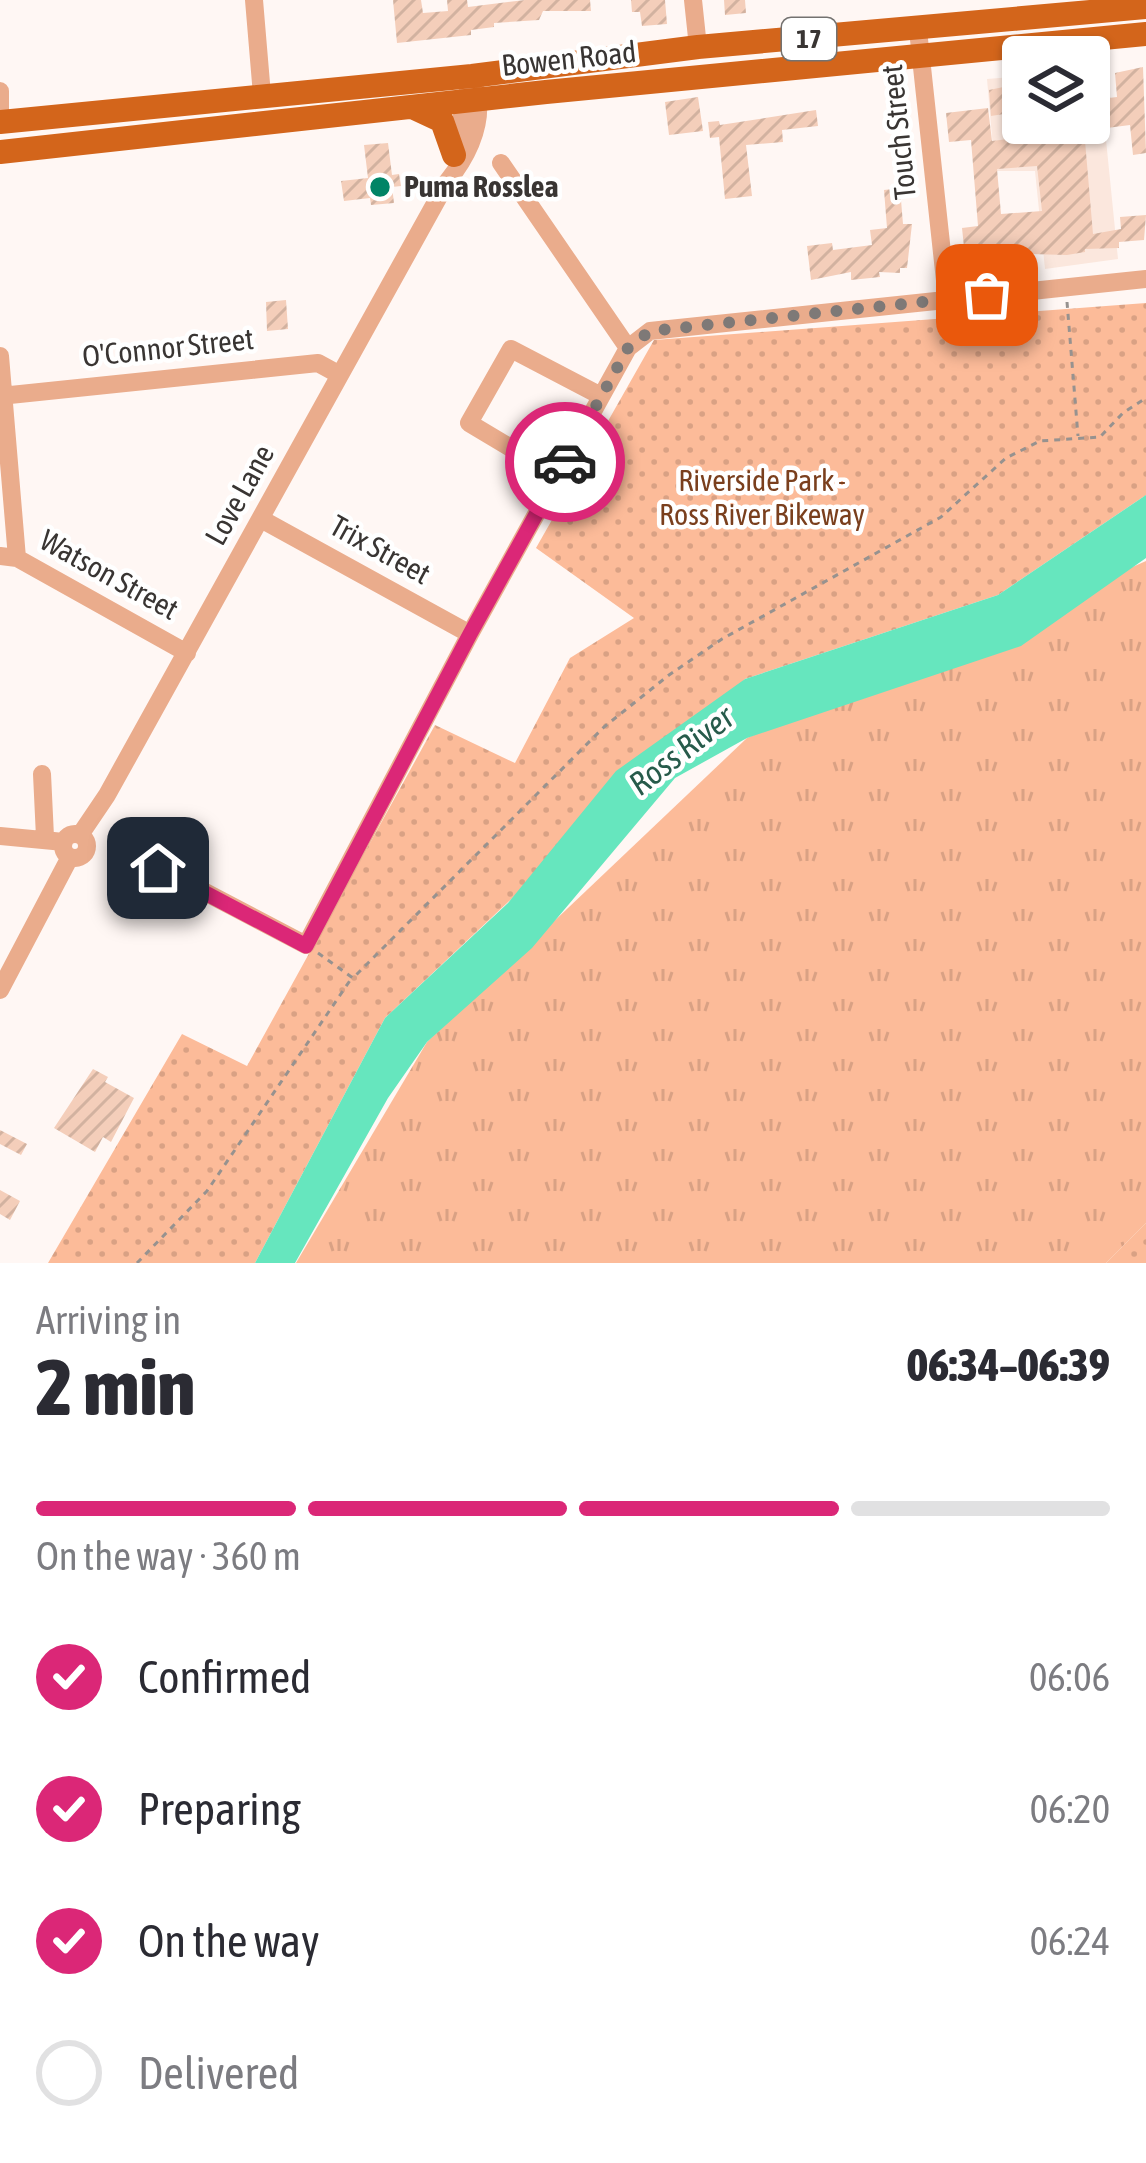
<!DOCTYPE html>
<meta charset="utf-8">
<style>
body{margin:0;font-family:"Asap Condensed",sans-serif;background:#f2f2f3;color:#2b2b33;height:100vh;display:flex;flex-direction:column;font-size:45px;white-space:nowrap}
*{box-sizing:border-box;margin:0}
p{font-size:39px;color:#7c7c81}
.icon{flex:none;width:66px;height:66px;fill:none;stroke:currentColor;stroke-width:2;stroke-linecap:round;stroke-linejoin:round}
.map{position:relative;height:1263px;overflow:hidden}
.panel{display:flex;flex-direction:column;background:#fff;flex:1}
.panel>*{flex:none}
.fabs{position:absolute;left:1002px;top:36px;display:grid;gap:24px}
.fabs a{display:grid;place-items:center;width:108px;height:108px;border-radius:12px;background:#fff;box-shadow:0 3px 9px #0004;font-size:60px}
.pin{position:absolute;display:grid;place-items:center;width:102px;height:102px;color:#fff;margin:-51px;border-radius:24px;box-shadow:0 6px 18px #0006}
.courier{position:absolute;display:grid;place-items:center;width:120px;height:120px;margin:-60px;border:9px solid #db2777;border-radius:50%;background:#fff;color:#222;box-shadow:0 3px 15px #0007}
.headline em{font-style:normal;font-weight:800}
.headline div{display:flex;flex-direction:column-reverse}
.headline{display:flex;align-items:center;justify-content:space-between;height:204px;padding:0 36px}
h1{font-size:78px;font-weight:800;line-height:90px}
.bar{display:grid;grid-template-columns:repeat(4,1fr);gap:18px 12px;align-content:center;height:144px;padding:0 36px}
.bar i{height:15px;border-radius:9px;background:#e1e1e2}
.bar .selected{background:#db2777}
.bar p{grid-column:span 4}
ol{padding:0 36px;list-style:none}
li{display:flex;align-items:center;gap:36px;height:132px}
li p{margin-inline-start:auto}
li .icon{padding:12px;border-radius:50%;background:#db2777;color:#fff;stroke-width:4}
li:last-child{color:#7c7c81}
li i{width:66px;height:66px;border:6px solid #e1e1e2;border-radius:50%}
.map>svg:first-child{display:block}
.built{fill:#fbe7dd}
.grass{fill:url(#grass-tufts)}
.park{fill:url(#park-dots)}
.water{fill:#66e6be}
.building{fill:url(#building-hatch);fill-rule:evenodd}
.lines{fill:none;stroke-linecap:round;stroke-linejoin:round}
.path{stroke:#97928f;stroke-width:3;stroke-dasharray:6 6;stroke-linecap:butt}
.minor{stroke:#eaac8c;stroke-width:18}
.major{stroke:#d3651b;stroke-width:24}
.done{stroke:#7e7977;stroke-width:12;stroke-dasharray:0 21.6}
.route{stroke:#db2777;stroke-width:15}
.poi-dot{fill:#018466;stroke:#fff;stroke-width:4.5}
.labels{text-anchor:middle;stroke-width:9;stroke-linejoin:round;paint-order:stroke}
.shield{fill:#fff;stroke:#747270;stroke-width:3}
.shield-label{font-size:27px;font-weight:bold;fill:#393533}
.street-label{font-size:30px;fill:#393533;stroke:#fff}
.poi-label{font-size:30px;font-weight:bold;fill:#393533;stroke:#fff;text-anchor:start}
.park-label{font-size:30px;fill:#7a3f1d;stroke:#fff}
.water-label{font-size:33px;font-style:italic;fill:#275b4b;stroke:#fff}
</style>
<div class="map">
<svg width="1146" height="1263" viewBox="0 0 1146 1263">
<defs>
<pattern id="grass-tufts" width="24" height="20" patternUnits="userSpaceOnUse" patternTransform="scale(3)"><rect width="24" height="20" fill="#fcbb99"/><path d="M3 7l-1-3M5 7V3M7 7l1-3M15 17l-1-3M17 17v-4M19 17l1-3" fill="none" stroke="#d9a184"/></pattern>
<pattern id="park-dots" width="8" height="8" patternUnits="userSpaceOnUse" patternTransform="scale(3)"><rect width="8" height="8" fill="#fcbb99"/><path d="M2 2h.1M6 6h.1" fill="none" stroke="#d9a184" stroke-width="1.8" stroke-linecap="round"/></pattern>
<pattern id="building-hatch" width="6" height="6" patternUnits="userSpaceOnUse" patternTransform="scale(3)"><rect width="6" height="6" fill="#f4ceba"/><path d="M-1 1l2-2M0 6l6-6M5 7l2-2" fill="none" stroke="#d2b2a0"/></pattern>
</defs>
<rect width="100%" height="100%" fill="#fff7f4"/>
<path class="built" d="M1089,70H1099L1118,259L1045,269L1035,171H995L987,79L1023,76V123H1089Z"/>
<path class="grass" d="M1146,561V1223L1106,1263H296L427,1042L747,738Z"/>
<path class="park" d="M1146,303V495L998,595L745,679L385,1018L255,1263H48L182,1034L247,1066L435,725L515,763L570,658L634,618L536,548L654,340Z
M1146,1223V1263H1106Z"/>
<path class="water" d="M1146,495V558L1021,646L747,738L675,778L532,948L427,1042L388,1098L295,1263H255L385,1018L508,903L616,771L745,679L998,595Z"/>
<path class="building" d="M393,0H421L423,13L448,11L447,0H467L468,7L525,0H590L591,11H543L539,20L494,23V27L471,30V35L397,43Z
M631,0H665L667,24L642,26L640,12H632Z
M724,0H745L746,13L725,15Z
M1143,67L1146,153L1133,155L1130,125L1107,128L1108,138L1085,141L1093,234L1121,229L1120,217L1146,215L1144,240L1119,242V248L1085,249V252L1067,255L1029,254L1030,263L1014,264L1013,252L992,253L993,263L966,266L962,228L978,226L971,140L949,142L946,113L988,108L992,141L1071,131L1070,123H1094L1092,100L1117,97L1115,73ZM1037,166L1042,211L1001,214L997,169Z
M1023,83V111L991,116L989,90Z
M698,97L703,131L669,135L665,102Z
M816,110L818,126L782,130L783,142L746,145L752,196L725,199L719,137L710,138L708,122L719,121L720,125Z
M388,143L392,175L399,174L401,186L392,187L394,203L371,205L370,198L344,201L341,181L368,178L364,145Z
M900,188L903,224H912L907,268H900V273L879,272L880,277L851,280V272L811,280L807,246L832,243L833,250L872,245L870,230L887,228L884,190Z
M286,300L288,329L267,331L266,302Z
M93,1069L108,1077L105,1082L134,1098L111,1142L103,1137L95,1152L54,1128Z
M0,1130L27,1144L21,1155L0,1144Z
M0,1190L20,1201L10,1220L0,1214Z"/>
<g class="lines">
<path class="path" d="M1067,302L1078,436
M318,953L353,978L604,727L669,675L722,639L941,517L1006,458L1040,441L1100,437L1123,413L1146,398
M137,1263L207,1191L351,979"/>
<path class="minor" d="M254,0L262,95
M693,0L698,47
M918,30L947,299
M0,91V112
M454,154L467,93
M501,163L628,348
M0,356L17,558
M0,396L318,363L340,375
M558,476L469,423L511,349L601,396
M261,519L470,634
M0,556L17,558L187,653
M42,774L45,837
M63 846a12 12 0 1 1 24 0a12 12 0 1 1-24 0Z
M80,835L107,795L447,182C467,157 483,125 477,92
M0,836L64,842
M121,848L306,945L470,634L628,348L650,331L1146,279
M0,990L70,857"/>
<path class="major" d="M412,107L442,121L454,155
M0,122L472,76L698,47L1146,7
M0,152L546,92L1146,34"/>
</g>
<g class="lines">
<path class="done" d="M565,462L628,348L650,331L987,295"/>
<path class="route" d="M158,868L306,946L470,634L565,462"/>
</g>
<circle class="poi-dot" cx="380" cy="187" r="12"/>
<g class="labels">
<rect class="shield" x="782" y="18" width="54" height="42" rx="9"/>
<g class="shield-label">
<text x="809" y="48">17</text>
</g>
<g class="street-label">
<text transform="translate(569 59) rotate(-6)" y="10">Bowen Road</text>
<text transform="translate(899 132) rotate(-96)" y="10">Touch Street</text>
<text transform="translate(168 348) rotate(-6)" y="10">O'Connor Street</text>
<text transform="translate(240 495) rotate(-61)" y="10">Love Lane</text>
<text transform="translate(380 550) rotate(29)" y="10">Trix Street</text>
<text transform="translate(109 575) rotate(29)" y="10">Watson Street</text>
</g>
<g class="poi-label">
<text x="404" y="197">Puma Rosslea</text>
</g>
<g class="park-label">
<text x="762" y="491">Riverside Park -<tspan x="762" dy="34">Ross River Bikeway</tspan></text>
</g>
<g class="water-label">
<text transform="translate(681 750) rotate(-38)" y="12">Ross River</text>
</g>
</g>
</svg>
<div class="fabs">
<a><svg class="icon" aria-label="layers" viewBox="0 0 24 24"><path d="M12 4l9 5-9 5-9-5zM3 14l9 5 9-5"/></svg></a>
</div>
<div class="pin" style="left:987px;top:295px;background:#ea580c"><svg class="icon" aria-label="bag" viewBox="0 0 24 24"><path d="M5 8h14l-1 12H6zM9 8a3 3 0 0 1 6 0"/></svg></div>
<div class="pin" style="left:158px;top:868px;background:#1f2937"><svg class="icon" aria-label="home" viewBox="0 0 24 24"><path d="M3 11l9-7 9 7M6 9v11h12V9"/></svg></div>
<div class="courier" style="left:565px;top:462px"><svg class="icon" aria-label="car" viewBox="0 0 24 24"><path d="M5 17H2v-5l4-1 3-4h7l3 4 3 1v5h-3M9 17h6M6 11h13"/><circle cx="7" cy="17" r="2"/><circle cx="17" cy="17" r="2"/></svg></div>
</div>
<section class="panel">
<div class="headline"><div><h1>2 min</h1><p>Arriving in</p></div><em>06:34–06:39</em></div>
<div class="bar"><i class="selected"></i><i class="selected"></i><i class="selected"></i><i></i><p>On the way · 360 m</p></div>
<ol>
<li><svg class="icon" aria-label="check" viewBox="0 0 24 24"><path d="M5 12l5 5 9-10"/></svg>Confirmed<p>06:06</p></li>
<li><svg class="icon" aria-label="check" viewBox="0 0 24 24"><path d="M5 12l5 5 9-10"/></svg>Preparing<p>06:20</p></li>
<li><svg class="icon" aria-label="check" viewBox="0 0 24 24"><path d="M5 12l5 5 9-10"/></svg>On the way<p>06:24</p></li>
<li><i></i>Delivered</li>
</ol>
</section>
